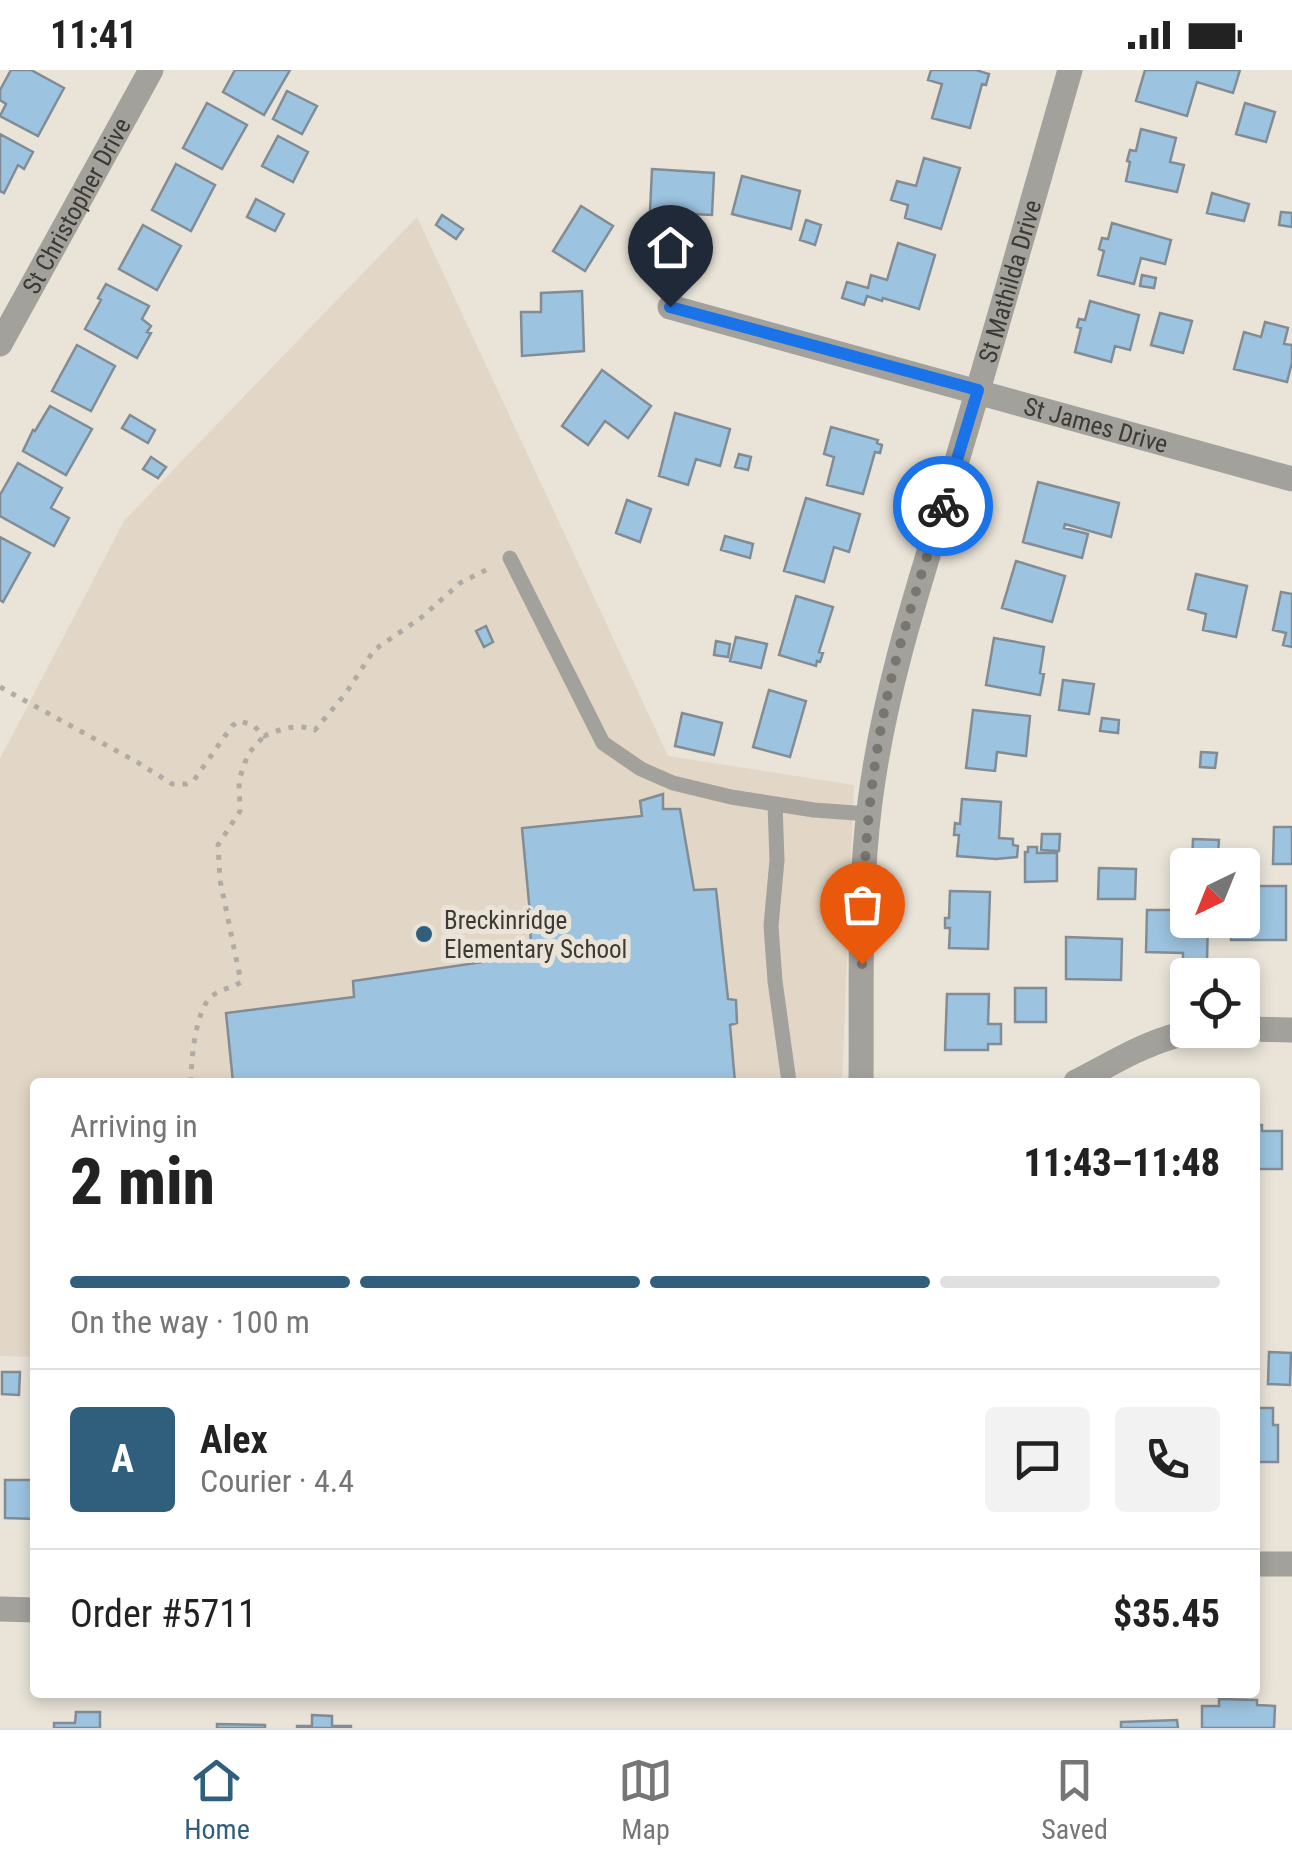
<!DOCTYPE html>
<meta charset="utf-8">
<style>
body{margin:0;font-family:"Roboto Condensed",sans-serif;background:#f2f2f2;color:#222;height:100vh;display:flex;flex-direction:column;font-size:38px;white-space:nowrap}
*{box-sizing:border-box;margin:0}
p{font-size:32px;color:#767676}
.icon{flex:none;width:55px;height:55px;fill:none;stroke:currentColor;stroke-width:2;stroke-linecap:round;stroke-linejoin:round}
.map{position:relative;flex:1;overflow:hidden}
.panel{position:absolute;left:30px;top:1008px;width:1230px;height:620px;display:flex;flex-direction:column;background:#fff;border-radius:10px;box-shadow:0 5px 15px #0003}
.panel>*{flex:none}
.needle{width:65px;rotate:223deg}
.buttons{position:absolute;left:1170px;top:778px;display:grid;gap:20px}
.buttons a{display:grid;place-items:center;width:90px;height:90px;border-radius:10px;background:#fff;box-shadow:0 5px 15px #0003;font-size:50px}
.pin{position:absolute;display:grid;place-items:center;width:85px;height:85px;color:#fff;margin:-102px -42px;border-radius:50% 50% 50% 0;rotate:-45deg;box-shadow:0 0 10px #0007}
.pin .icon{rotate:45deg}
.courier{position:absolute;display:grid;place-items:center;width:100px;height:100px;margin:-50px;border:8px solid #1a73e8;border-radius:50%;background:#fff;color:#222;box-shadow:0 2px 12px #0007}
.head em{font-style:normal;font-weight:800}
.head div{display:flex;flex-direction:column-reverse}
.head{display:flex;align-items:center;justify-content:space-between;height:170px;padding:0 40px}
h1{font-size:65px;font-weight:800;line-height:75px}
.bar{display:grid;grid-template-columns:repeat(4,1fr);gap:15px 10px;align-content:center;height:120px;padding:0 40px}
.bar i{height:12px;border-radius:8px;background:#e0e0e0}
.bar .on{background:#305f7e}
.bar p{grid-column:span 4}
.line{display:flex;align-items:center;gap:25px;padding:0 40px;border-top:2px solid #e0e0e0}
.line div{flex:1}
.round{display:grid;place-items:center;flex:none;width:105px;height:105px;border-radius:10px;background:#f2f2f2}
.status{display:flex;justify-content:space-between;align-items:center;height:70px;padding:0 50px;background:#fff;direction:ltr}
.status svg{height:28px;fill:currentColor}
.dock{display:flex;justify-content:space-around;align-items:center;height:140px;border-top:2px solid #e0e0e0;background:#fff;font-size:28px;color:#767676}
.dock a{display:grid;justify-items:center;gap:5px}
.dock .on{color:#305f7e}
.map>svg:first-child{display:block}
.built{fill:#e2d7c6}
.building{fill:#9cc3df;stroke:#828c94;stroke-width:2.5}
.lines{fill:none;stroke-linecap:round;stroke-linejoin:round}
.path{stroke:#b1aca3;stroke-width:5;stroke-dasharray:5 8;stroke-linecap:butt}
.lane{stroke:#a3a19c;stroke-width:15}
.street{stroke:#a3a19c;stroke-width:25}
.done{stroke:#79756f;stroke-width:10;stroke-dasharray:0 18}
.route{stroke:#1a73e8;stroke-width:12}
.poi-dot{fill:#305f7e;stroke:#e9e3d8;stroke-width:4}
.labels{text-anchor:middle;stroke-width:10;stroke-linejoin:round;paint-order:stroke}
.street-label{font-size:25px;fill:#3d3a36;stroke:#e9e3d8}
.poi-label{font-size:25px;fill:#3d3a36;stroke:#e9e3d8;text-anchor:start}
</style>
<div class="status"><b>11:41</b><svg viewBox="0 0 49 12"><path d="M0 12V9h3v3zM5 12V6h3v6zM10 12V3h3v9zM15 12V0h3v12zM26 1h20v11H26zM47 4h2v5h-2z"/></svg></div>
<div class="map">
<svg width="1292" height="1658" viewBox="0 0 1292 1658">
<rect width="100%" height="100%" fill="#e9e3d8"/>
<path class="built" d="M417,147L668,686L854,715L842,1012H35V1287L0,1286V689L124,451Z"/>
<path class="building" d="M11,0H31L64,18L38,66L0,46L6,34L0,30V20Z
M235,0H290L264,45L223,22Z
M931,0H976L989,4L986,15L982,14L970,58L932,48L942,14L928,10Z
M1145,0H1240L1233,23L1197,12L1187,46L1136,31Z
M287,21L317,36L302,64L273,49Z
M207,33L247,55L222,99L183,78Z
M1245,33L1275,42L1266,72L1236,64Z
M1141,59L1176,68L1170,92L1184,95L1177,122L1126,111L1130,92L1127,91L1130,80L1136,81Z
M0,64L33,82L24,99L18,95L4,123L0,121Z
M278,66L308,82L293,112L262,96Z
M924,88L960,98L941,159L905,148L908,135L891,130L897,111L916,116Z
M176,94L215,115L191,161L152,140Z
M652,99L714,103L712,145L650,142Z
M742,106L800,121L791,159L732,144Z
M1212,123L1249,134L1244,151L1207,143Z
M256,129L284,144L275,161L247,147Z
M581,136L613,156L585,201L553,181Z
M1281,142L1292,143V157L1279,155Z
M442,145L463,159L456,169L436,155Z
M806,150L821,155L815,175L800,170Z
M1112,153L1171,170L1165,194L1141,188L1134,214L1098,205L1104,181L1099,179L1102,168L1108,169Z
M143,155L181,176L157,220L119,199Z
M898,173L935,185L919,239L883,228L882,231L867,226L864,235L842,228L847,212L868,218L871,205L887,210Z
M1142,205L1156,208L1154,218L1140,216Z
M106,214L149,236L142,249L151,256L147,262L151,263L137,288L85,259L101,230L98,228Z
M582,221L584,281L522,286L521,242H541V223Z
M1090,231L1139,245L1130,280L1115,276L1111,292L1075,282L1081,258L1077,257L1079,249L1085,250Z
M1160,243L1192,251L1183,283L1151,275Z
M1265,252L1288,258L1284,274L1292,275V292L1287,312L1234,299L1244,262L1261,267Z
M77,275L115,296L91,341L52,321Z
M602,300L651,336L628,368L605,351L588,375L562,356Z
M50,336L92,359L66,405L23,381L33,360L35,361Z
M675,343L730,359L720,396L696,389L688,415L659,406Z
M130,345L155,360L148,373L122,358Z
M831,357L878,370L877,373L882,375L880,383L875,382L863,424L827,415L834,387L824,384Z
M739,384L751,387L748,400L735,397Z
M151,387L166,397L158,408L143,399Z
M18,393L62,418L51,438L69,448L54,476L0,446V425Z
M1038,412L1119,433L1111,467L1065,454L1064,458L1088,464L1082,488L1023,472Z
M806,428L860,444L849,482L834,477L824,512L784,501Z
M627,430L651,439L640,472L616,463Z
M725,466L753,474L750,488L721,480Z
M0,467L30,483L3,532L0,530Z
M1016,491L1065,506L1052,552L1002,538Z
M1196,504L1247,516L1236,567L1203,560L1206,544L1188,539Z
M1281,522L1292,524V577L1283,575L1286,563L1273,560Z
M796,526L833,537L819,582L823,583L820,592L817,591L816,596L779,585Z
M486,556L493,572L484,577L476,561Z
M736,567L767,574L761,598L730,591Z
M994,568L1044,577L1040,603L1044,604L1040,625L986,615Z
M716,571L730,574L728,587L714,585Z
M1063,610L1094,614L1089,644L1059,640Z
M769,620L806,631L790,687L753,677Z
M973,640L1030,646L1026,686L997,682L995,701L966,698Z
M682,643L722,653L714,685L675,676Z
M1102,648L1119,650L1118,663L1100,661Z
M1201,682L1217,683L1215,698L1200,697Z
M663,724V739H680L694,820L716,819L728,929L736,930L737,953L730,955L735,1012H233L226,943L354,927L353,911L531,885L530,843L522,758L642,746L640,731Z
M962,729L1001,732L999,768L1013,769V775L1018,776L1017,787L996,789L957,786L959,765H954L955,753L960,754Z
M1274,757H1292V794H1273Z
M1042,764H1060L1059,781L1041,780Z
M1193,769L1219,770L1217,795H1192Z
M1028,777H1037V783H1057V811L1025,812V782H1028Z
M1099,798L1136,799L1135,829H1098Z
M1249,816H1286V870H1231V850H1242V833H1249Z
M950,821L990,822L988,879L949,878L950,858H945V848H949Z
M1172,826H1188V850H1208L1207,891H1183V883L1146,882L1147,840H1172Z
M1066,867L1122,869L1121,910L1066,909Z
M1015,918H1046V952H1015Z
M947,924H989L988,954H1001V974H988V980H945Z
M1255,1055H1262V1061H1282V1099H1255Z
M1269,1282L1291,1283L1290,1315L1268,1314Z
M2,1302H20L19,1325L2,1324Z
M1255,1338H1273V1355H1278V1392H1255Z
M5,1410H35V1449L5,1448Z
M1219,1629L1257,1630V1635L1275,1636L1274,1658H1202V1636H1219Z
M76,1642H100V1658H54V1653H75Z
M312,1645L332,1646V1656H351V1658H297V1656H312Z
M1177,1650L1178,1658H1121V1652Z
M217,1654L265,1655V1658H217Z"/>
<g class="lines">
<path class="path" d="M0,617L137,692L172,714H186L194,710L232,656L239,651L253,655L264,666C280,659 298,653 315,660L346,623L374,580L422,547L460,513L490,498
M191,1012C191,991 195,940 212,926C221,919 232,918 241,912L220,810L218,775L240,741L239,710L248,684L264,666"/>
<path class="lane" d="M510,488L603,673L641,699L673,713L731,727L814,740L869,744
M775,734L777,790L771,856L775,911L789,1012"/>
<g class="street">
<path id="s1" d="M670,237L1292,409"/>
<path id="s2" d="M0,274L151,0"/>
<path d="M1242,959L1292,960"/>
<path id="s3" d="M861,1012C862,919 858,825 870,732C885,613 924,500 958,387C997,258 1033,129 1070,0"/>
<path d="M1076,1012C1106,997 1136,978 1168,968C1186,962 1205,962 1223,960"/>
<path d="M1255,1494H1292"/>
<path d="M0,1539L35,1540"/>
</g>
</g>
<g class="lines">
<path class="done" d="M862,894C862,791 870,689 896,590C910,538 927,487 943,436"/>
<path class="route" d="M670,237L978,320L943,436"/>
</g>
<circle class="poi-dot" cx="424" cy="864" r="10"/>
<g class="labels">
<g class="street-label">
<text dy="9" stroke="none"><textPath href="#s2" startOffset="158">St Christopher Drive</textPath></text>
<text dy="9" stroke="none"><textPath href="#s3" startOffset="820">St Mathilda Drive</textPath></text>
<text dy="9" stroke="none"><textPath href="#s1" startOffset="442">St James Drive</textPath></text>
</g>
<g class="poi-label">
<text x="444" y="859">Breckinridge<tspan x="444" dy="29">Elementary School</tspan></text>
</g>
</g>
</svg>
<div class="buttons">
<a><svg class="needle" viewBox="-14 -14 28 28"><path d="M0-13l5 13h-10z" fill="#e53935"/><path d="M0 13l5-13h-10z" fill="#767676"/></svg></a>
<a><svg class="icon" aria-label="locate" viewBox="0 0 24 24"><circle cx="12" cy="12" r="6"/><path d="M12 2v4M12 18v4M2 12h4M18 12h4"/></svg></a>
</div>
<div class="pin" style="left:862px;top:894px;background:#ea580c"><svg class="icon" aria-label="bag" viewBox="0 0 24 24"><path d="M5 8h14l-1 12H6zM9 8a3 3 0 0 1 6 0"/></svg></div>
<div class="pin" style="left:670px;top:237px;background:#1f2937"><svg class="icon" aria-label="home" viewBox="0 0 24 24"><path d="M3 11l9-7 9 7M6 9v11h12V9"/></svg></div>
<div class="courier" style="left:943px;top:436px"><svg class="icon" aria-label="bike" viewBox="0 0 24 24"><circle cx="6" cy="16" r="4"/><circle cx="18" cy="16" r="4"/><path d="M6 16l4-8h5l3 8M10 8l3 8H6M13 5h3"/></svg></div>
<section class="panel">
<div class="head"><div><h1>2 min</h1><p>Arriving in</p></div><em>11:43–11:48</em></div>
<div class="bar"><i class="on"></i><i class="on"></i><i class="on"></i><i></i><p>On the way · 100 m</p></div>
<div class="line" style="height:180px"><b class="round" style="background:#305f7e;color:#fff">A</b><div><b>Alex</b><p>Courier · 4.4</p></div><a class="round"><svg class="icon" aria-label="chat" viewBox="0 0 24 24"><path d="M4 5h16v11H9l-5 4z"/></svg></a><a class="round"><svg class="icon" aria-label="phone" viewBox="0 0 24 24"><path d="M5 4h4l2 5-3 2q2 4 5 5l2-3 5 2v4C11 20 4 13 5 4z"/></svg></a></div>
<div class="line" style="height:130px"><div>Order #5711</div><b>$35.45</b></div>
</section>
</div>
<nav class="dock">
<a class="on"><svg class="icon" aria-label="home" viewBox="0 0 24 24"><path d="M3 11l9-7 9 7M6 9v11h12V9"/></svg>Home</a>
<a><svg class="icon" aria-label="map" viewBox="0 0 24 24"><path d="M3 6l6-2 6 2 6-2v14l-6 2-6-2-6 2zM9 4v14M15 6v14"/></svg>Map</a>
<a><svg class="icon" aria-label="saved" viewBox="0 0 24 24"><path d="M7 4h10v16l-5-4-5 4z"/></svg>Saved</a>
</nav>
